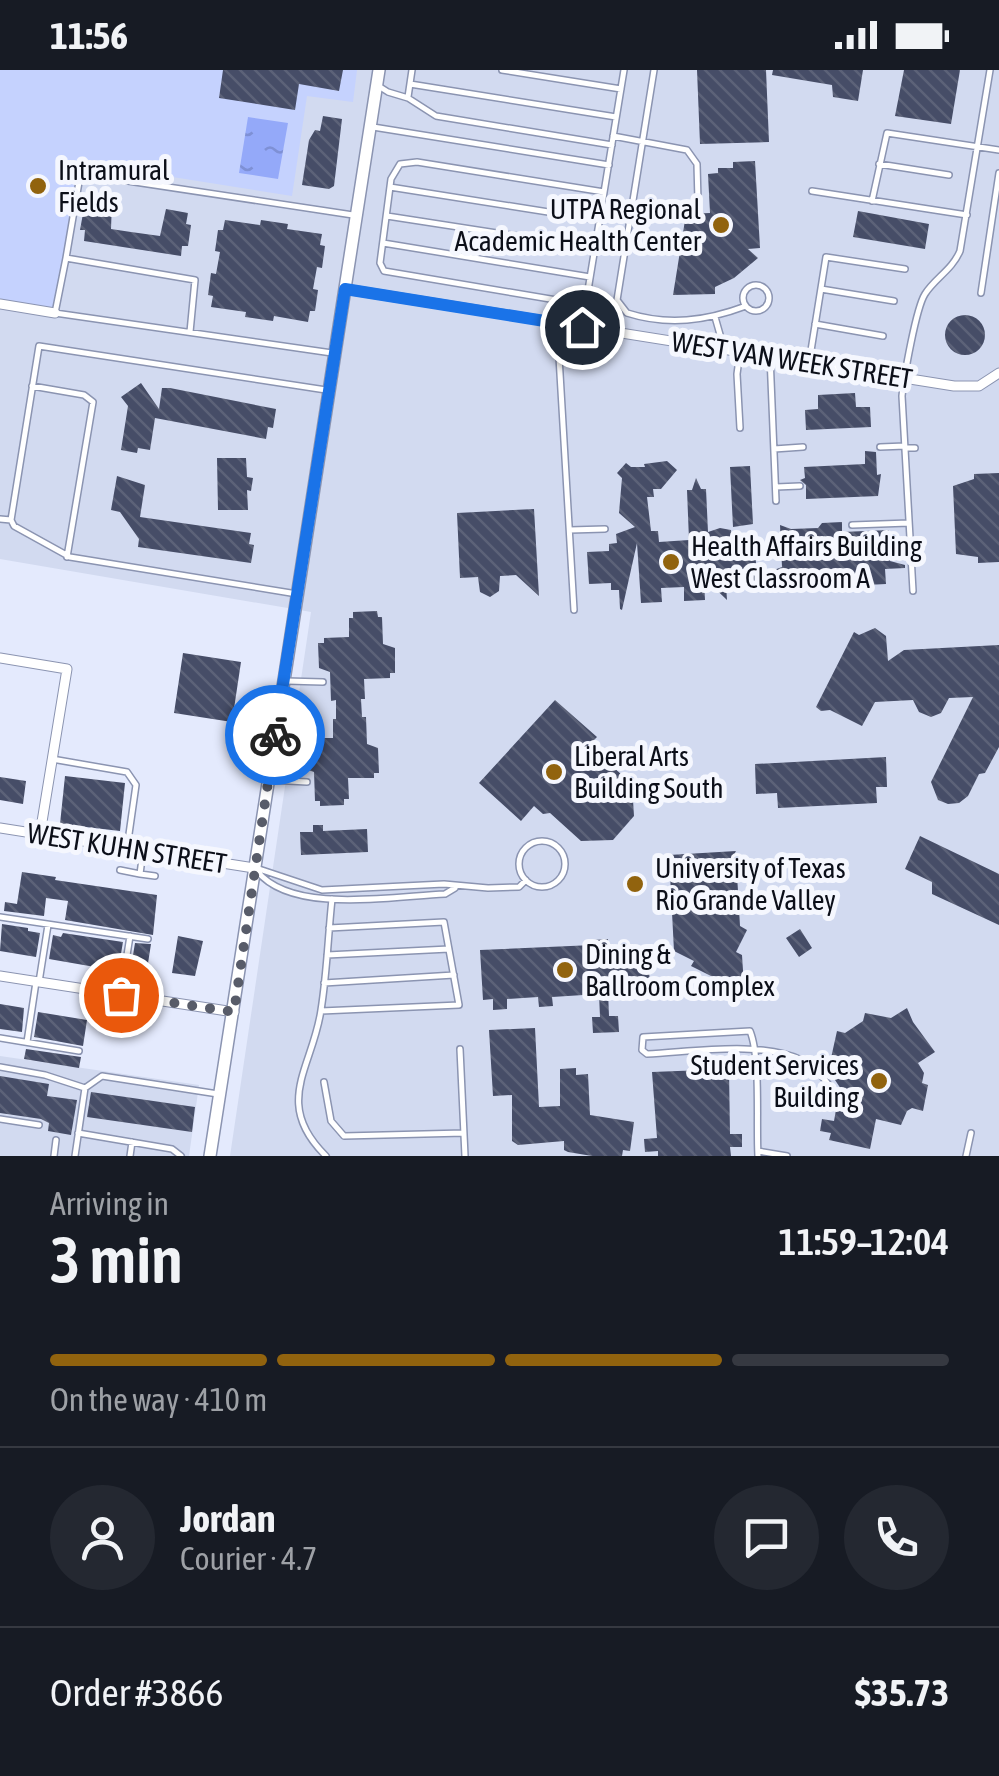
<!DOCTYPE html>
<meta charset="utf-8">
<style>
body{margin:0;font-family:"Asap Condensed",sans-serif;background:#242831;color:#f1f3f6;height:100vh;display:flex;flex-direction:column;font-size:38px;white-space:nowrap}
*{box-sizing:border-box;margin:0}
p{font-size:32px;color:#9ea1a6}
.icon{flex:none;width:55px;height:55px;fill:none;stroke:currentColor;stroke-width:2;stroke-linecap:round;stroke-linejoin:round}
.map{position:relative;height:1086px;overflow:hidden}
.drawer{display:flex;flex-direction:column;background:#171b24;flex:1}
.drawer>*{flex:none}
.pin{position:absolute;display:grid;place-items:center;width:85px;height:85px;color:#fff;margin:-42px;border:5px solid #fff;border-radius:50%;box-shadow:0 2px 10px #0007}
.courier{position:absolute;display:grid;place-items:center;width:100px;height:100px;margin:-50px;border:8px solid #1a73e8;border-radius:50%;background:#fff;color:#222;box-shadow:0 2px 12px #0007}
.headline em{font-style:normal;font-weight:600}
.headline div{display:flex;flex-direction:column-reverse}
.headline{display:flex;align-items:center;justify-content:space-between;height:170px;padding:0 50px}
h1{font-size:65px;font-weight:600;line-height:75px}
.bar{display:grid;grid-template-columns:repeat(4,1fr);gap:15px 10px;align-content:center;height:120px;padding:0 50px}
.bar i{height:12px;border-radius:8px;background:#363941}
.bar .selected{background:#91630e}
.bar p{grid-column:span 4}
.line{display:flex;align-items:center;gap:25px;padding:0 50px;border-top:2px solid #363941}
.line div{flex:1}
.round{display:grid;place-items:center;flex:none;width:105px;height:105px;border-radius:52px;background:#242831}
.status{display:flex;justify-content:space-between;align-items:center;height:70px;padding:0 50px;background:#171b24;direction:ltr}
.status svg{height:28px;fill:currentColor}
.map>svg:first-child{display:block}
.built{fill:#d2daf0}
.pitch{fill:#c5d2fe}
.water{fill:url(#water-ripples)}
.building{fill:url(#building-back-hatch)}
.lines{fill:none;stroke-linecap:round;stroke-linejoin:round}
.service-casing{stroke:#8b94b1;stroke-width:8}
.minor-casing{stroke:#8b94b1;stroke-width:11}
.tertiary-casing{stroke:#8b94b1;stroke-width:14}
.service{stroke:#fff;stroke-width:5}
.minor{stroke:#fff;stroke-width:9}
.tertiary{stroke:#fff;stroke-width:11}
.done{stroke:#585c69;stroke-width:10;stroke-dasharray:0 18}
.route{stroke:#1a73e8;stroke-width:12}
.poi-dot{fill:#91630e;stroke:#f5f7fe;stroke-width:4}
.labels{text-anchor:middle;stroke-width:10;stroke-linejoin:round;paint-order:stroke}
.poi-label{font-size:28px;fill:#0c0f19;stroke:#f5f7fe;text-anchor:start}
.street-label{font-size:28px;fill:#0c0f19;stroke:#f5f7fe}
</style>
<div class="status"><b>11:56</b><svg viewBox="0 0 49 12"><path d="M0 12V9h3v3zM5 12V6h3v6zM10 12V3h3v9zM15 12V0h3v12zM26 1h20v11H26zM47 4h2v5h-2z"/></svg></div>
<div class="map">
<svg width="999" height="1086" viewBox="0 0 999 1086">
<defs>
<pattern id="water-ripples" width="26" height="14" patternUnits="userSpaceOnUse" patternTransform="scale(2.5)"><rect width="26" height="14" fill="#94a9f9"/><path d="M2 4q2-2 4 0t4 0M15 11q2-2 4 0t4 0" fill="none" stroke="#7e90d5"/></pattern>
<pattern id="building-back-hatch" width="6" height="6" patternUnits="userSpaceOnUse" patternTransform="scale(2.5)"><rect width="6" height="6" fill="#464d67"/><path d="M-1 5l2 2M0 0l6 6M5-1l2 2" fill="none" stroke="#5c6278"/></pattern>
</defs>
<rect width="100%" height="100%" fill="#e4eafd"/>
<path class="built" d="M0,0H999V1086H230L311,542L0,489Z
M0,986L199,1015L189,1086H0Z"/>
<path class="pitch" d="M0,0H357L353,32L307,26L292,126L78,92L55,243L0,237Z"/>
<path class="water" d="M248,47L288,53L278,109L239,103Z"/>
<path class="building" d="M223,0H343L339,21L299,14L295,40L219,28Z
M697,0H766L769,72L700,74Z
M773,0H863L858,31L833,27L832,15L772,5Z
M904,0H960L951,54L895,46Z
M323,46L342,49L334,116L329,119L302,115L309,70L315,60L320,61Z
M755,91L760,178L748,179L758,188L734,208L715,217V224L673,225L686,144L710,143L708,104L718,103V98H733V92Z
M90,128L112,131L111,159L131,162L160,166L166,139L188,143L186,154L191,155L188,176H182L181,186L84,171L85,160H80L84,138H89Z
M858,141L929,154L925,179L853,167Z
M225,150L260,155L261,150L288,154L287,159L322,164L320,175L325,176L322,198L317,197L313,219L318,220L315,241H310L308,252L274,246L273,251L245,247L246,242L211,237L213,226L208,225L211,203L216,204L220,182L215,181L218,160H223Z
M945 265a20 20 0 1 1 40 0a20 20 0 1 1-40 0Z
M141,313L159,339L162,318H170L276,339L273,358L268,357L266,369L155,348L150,380L138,378L137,383L121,380L128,336L121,327Z
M855,323L856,337H870L871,357L806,360L805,340L818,339V325Z
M865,381L876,382L877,405L881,404L878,426L806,429V415L800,410L805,408L804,397L865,394Z
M217,388H246L247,407L253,408L251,421L247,420L248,440H218Z
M667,391L677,400L661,419H653L654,427H647L651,461H658L659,472L689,470L687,420H692L696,408L701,419H706L708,462L720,458L731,460L732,475L754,474L758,512L726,515L727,530L704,508L705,530L684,531V517L661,518L662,532L641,533L637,473L622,540L620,539L619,520H611V513L589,514L587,482L609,481V474L617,473L616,464L635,457L619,443L622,408L617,403L626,393L631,397H645L644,394Z
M750,396L753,454L733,457L730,397Z
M999,403V492L978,493V487L956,484L953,416L974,409V404Z
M117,406L145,415L140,447L251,463L249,474L254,475L251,493L138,477L139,469L120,442L111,440Z
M534,439L539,526L516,505L500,506L499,521L490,527L480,522L478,507L460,508L457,443Z
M842,452V462L889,460L890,491L905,495V498L885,499L886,514L789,519V511L771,512L774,500L782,497L780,455L791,459L818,458L822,453Z
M377,541L378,547H382L383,574L395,578V603H390V608L364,609L365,629H361L362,647H366L367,674L378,678L379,703H374V708H348L349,729H344V735L320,736V731H315L314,702L302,698V673H307V668H333V649H336V630L331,631L330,602L319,598L318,573H324V568L349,567V548H353V542Z
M875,558L886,566L888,591L904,580L999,575V677L985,703L979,704L968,726L959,733L948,734L938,730L931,712L973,627L949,628L941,643L931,647L919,642L913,630L875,632L862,656L830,640L821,641L816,637L854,562L859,565Z
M183,583L241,592L232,652L174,643Z
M555,630L597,667L593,671L601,680L602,687L632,714L634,746L613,770L581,771L550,743L543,744L534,736L521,751L479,713Z
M886,687L887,717H876L877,733L778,738L777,723L756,724L755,694Z
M65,706L125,713L120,761L60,754Z
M0,707L26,711L23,734L0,730Z
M313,755H323V761L367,759L368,782L301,785L300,762H313Z
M920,766L999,804V855L932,824V812L905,799Z
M736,781L727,798L737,804L740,856L747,860L736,882L742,885L744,916L723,906L721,911L691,896L694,891L674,881L669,785Z
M22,802L56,807L55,810L157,825L153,865L65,850L68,831L46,828L44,846L4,841L5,832L17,834Z
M2,854L28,858V861L40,863L36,887L0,881Z
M800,859L812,878L799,887L786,868Z
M63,863L123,872L118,901L49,889L53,865L61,867Z
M178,866L203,871L195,906L172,903Z
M608,869V878L648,876L650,919L608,921L609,946H618L619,962L593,963L592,947H600L599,924L552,927L553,936L539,937L538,927L507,929V939L493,940V929L483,930L480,880L593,875V870Z
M135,873L151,874L146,906L130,903Z
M0,934L24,938L22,962L0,959Z
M907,938L913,952L935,982L918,993L924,1003L922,1013L928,1015L923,1041L912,1038L907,1041L901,1055L876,1049L870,1079L829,1070L831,1063L820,1061L822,1049L834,1051L837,1034L847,1028L823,992L831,988L837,961L845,963L863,951L865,943L891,948Z
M38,942L87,950L83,976L34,967Z
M535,958L539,1037L560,1036V999L576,998V1005L588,1004L590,1045L634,1052L630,1081L623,1080L622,1086H592L568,1082L564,1080V1071L518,1075L512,1071V1025L493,1026L489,960Z
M26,979L81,987L79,998L24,989Z
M729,999L730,1064H742V1077H730L731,1086H658V1081L645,1082L644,1069L657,1068L652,1002Z
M0,1006L49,1014L47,1026L77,1030L71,1065L48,1061L49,1053L41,1049L0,1043Z
M91,1022L195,1037L192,1062L87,1047Z"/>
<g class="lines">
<defs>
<path id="service" d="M502,0L621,19
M654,0L617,230L627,243C668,256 706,251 746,236
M410,14L616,47
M377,15L388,22L408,28L436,46L612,75
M408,27L412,0
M373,57L609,95
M613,66L687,80L697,94L698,131
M879,94L949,105
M390,117L599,150
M812,121L967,145
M872,131L887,63L999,80
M387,146L595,178
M383,173L590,207
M66,188L79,112L95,106L353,145
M743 228a13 13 0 1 1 26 0a13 13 0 1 1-26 0Z
M821,219L894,231
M981,223L999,103
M586,235L384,201L380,193L391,109L400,94L417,92L604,122
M715,247L721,268L720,278
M557,253L574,540
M815,254L883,266
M582,257L624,0
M190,262L195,210L66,188L55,243L332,283
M740,282L737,304L740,358
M770,286L776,431
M809,293L826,187L905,199
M32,316L84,325L93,332L67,487
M880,377L905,376
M905,378H915
M774,379L803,377
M776,417L800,416
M0,449L11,450
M852,455L909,453
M570,460L605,459
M913,521L902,326C904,307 916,238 925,224C935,208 952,200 960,181L990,0
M297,524L70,487L14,456L11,450L39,276L326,320
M286,611L323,612
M52,689L127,702L136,715L127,778
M271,710L307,712
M519 794a23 23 0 1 1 46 0a23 23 0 1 1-46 0Z
M143,781L140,804L155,806
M256,798L322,820L444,814L488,818L519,817L526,810
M120,800L140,804
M257,801C292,845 394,826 445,824L455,818
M0,847L148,869
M327,885L449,879
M39,912L48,855
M324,913L454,905
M121,923L130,866
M321,941L459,935L444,852L329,858
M0,968L79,981
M27,972L36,912
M460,979L465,1086
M0,997L45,1005L85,1018
M324,1012L331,1051L344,1066L464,1063
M0,1049L39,1055
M78,1063L172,1079L181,1086
M758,1081L787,1086
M54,1086L56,1070
M75,1086L85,1018L102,1006L218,1024
M130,1086L132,1072
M326,1086C272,1033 313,997 321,940C327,903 328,866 332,829
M758,1086C756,1054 761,988 750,961L643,967L642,980L647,984C693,982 761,970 804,991C816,997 824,1009 832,1019
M966,1086L971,1063"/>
<path id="minor" d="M345,219L954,316H979L999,303
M0,234L55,243
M0,588L67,599L40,764
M0,758L254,798
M0,906L234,942"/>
<path id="tertiary" d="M210,1086L379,0"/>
</defs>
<use href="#service" class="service-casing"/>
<use href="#minor" class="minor-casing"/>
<use href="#tertiary" class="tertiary-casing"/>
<use href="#service" class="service"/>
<use href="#minor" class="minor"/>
<use href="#tertiary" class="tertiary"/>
</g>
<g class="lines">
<path class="done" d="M121,925L234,942L275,665"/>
<path class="route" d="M275,665L345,219L582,257"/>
</g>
<g class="poi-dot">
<circle cx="38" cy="116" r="10"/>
<circle cx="721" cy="155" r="10"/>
<circle cx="671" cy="492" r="10"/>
<circle cx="554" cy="702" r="10"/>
<circle cx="635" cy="814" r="10"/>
<circle cx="565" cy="900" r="10"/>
<circle cx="879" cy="1011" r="10"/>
</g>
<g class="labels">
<g class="poi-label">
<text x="58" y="110">Intramural<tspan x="58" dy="32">Fields</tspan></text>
<text x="701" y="149" text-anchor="end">UTPA Regional<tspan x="701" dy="32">Academic Health Center</tspan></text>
<text x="691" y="486">Health Affairs Building<tspan x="691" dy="32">West Classroom A</tspan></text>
<text x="574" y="696">Liberal Arts<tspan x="574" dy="32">Building South</tspan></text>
<text x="655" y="808">University of Texas<tspan x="655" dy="32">Rio Grande Valley</tspan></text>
<text x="585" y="894">Dining &amp;<tspan x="585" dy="32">Ballroom Complex</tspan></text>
<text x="859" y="1005" text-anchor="end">Student Services<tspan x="859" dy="32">Building</tspan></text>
</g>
<g class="street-label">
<text transform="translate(792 290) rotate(9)" y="10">WEST VAN WEEK STREET</text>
<text transform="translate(127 778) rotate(9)" y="10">WEST KUHN STREET</text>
</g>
</g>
</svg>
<div class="pin" style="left:121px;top:925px;background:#ea580c"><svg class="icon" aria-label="bag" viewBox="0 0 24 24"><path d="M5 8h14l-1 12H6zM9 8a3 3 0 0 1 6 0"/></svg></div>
<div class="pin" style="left:582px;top:257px;background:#1f2937"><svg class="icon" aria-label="home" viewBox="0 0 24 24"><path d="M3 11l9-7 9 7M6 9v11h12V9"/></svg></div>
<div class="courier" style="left:275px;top:665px"><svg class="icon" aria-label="bike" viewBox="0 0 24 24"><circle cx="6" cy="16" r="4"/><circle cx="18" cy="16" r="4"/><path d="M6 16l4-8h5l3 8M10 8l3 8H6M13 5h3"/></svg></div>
</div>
<section class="drawer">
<div class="headline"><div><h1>3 min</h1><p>Arriving in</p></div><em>11:59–12:04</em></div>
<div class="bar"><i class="selected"></i><i class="selected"></i><i class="selected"></i><i></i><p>On the way · 410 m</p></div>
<div class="line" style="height:180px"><a class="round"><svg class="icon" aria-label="person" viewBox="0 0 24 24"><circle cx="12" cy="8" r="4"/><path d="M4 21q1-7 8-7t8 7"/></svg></a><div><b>Jordan</b><p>Courier · 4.7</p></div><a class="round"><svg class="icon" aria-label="chat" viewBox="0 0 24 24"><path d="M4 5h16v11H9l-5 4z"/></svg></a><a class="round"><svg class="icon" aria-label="phone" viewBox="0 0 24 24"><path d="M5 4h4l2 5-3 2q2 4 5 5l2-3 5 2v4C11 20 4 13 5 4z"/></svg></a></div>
<div class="line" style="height:130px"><div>Order #3866</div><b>$35.73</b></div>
</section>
